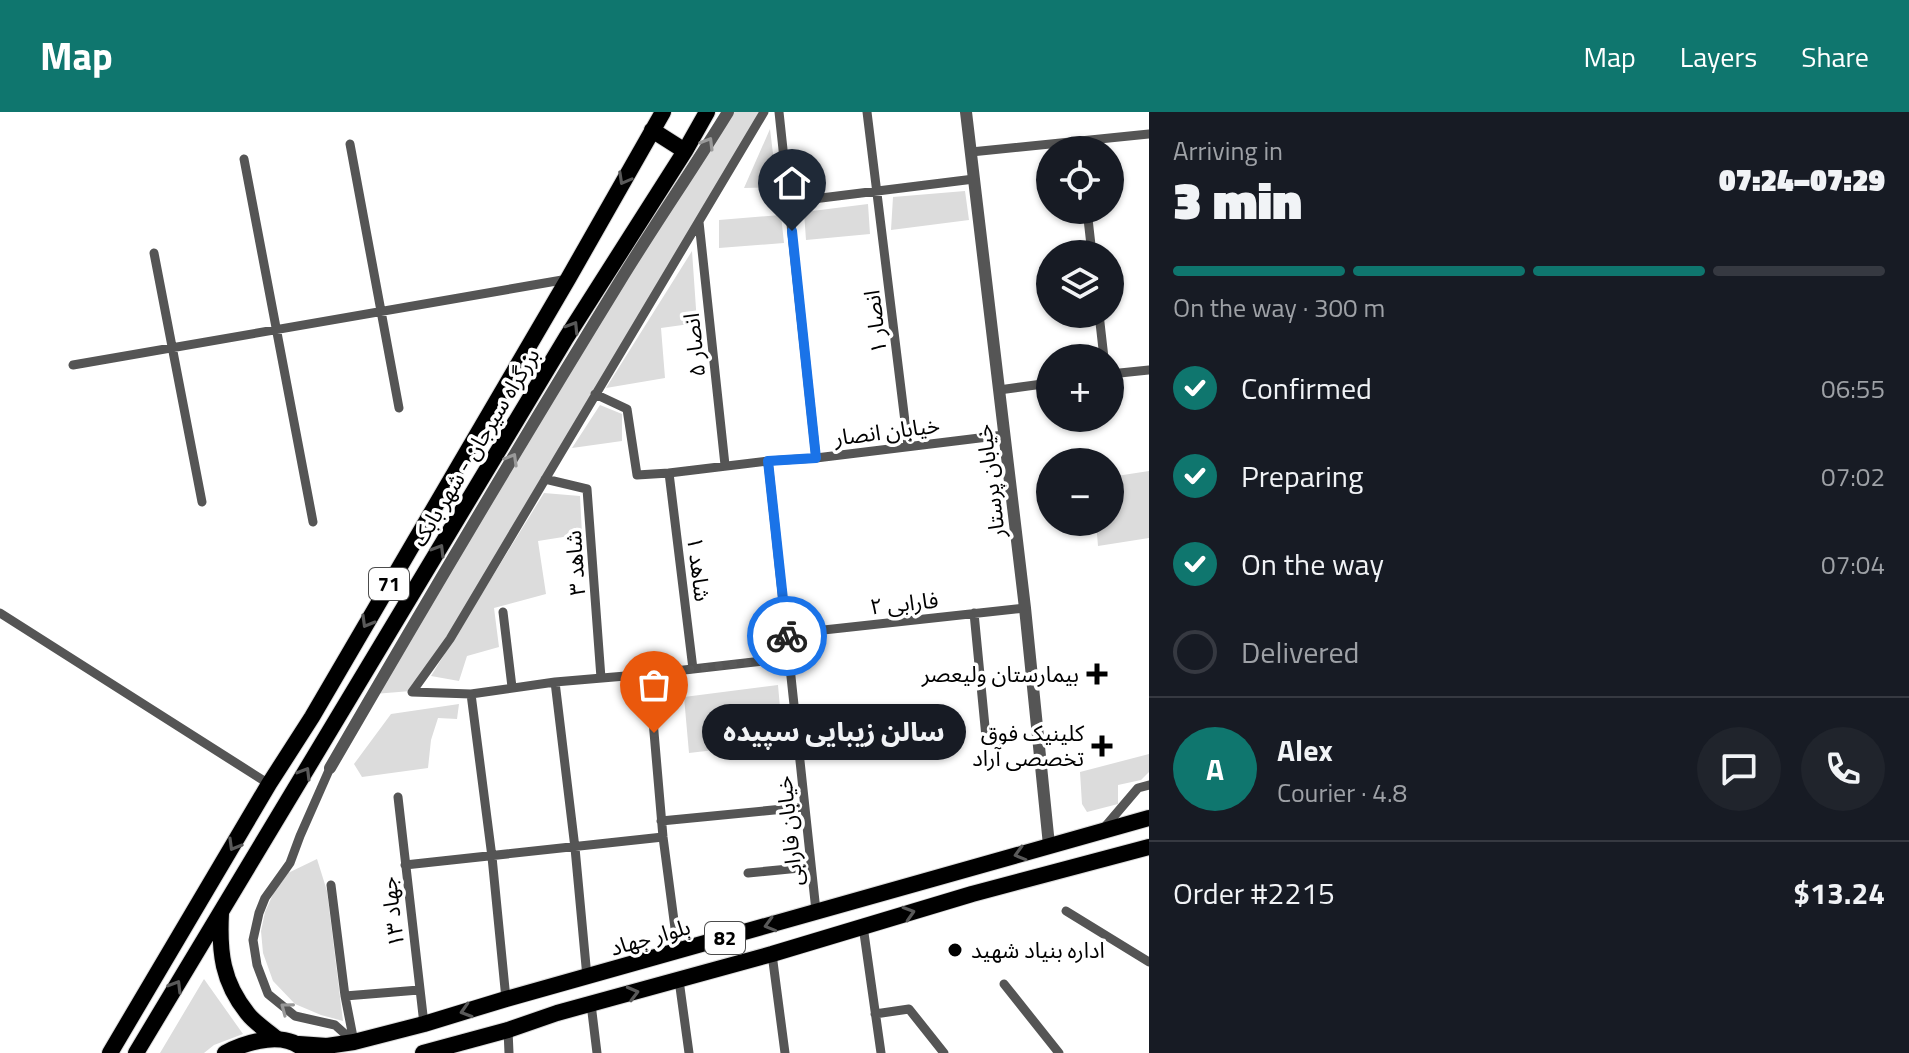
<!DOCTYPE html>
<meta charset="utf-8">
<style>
body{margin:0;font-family:"Titillium Web","Noto Sans Arabic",sans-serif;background:#20242c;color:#f1f3f6;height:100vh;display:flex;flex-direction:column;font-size:30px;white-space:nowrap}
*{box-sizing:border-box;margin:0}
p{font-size:26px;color:#9ea1a6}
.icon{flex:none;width:44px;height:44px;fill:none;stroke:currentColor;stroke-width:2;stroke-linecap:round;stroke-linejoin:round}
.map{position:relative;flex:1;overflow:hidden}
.sheet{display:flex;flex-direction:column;background:#171b24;width:760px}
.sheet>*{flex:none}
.fabs{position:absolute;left:1036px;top:24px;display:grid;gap:16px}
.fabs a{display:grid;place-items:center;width:88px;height:88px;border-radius:50%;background:#171b24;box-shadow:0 2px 6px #0004;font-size:40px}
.pin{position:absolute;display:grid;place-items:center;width:68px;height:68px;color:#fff;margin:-82px -34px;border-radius:50% 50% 50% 0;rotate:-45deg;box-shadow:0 0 8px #0007}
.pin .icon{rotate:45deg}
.courier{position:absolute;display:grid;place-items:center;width:80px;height:80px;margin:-40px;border:6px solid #1a73e8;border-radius:50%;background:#fff;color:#222;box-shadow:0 2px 10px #0007}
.bubble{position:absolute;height:56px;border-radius:28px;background:#171b24;box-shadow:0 2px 6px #0004;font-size:26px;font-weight:800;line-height:56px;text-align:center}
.summary em{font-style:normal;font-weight:800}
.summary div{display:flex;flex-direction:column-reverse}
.summary{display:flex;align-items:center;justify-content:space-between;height:136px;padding:0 24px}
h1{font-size:52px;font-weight:800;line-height:60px}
.bar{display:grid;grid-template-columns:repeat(4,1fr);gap:12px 8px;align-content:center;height:96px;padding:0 24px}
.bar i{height:10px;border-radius:6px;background:#363941}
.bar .selected{background:#0f766e}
.bar p{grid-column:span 4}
.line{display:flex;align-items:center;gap:20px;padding:0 24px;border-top:2px solid #363941}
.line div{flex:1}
.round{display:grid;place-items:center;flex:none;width:84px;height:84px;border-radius:42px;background:#20242c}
ol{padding:0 24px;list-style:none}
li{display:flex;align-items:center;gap:24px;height:88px}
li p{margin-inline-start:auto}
li .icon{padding:8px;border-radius:50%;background:#0f766e;color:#fff;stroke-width:4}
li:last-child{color:#9ea1a6}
li i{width:44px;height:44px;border:4px solid #363941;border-radius:50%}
header{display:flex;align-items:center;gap:48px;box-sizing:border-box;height:112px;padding:0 40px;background:#0f766e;color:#fff}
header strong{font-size:38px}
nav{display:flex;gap:44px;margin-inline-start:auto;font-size:28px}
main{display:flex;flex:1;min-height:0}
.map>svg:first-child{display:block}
.green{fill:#dcdcdc}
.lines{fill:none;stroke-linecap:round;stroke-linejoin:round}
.primary-casing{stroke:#dbdbdb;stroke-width:18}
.trunk-casing{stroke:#dbdbdb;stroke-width:18}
.minor{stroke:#555;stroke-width:9}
.tertiary{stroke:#555;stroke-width:12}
.primary{stroke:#000;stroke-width:16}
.trunk{stroke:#000;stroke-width:16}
.oneway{stroke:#999}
.oneway2{stroke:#595959}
.done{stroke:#595959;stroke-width:8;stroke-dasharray:0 14.4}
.route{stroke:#1a73e8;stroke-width:10}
.poi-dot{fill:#000;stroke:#fff;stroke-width:3}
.labels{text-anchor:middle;stroke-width:7;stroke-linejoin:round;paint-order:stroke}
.shield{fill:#fff;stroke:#4c4c4c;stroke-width:2}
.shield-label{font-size:20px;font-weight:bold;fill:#000}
.street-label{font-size:22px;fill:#000;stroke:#fff}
.poi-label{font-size:22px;fill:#000;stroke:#fff;text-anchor:end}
</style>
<header>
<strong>Map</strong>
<nav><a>Map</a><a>Layers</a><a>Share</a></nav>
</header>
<main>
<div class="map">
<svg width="1149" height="941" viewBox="0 0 1149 941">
<rect width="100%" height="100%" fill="#fff"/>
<path class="green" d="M727,0H764L448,526L411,579L374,582Z
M770,17L777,75L744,76Z
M965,79L969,108L891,118L893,85Z
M868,92L870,122L806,128L804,100Z
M781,103L784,131L719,136V108Z
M692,139L697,211L661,216L665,266L606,276Z
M600,293L622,302V329L572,336Z
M1149,359V426L1098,434L1096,410H1110V365Z
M544,381L580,384L582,422L538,429L546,482L494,496L499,535L467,544L459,569L431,564Z
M778,573L783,630L689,641L684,585Z
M459,592L457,607L438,606L431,628L428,656L362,665L354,652L391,602Z
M1149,642V660L1141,668L1118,673V692L1087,700L1082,692L1080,660Z
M317,747L327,779L343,909L321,903L295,892L273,869L263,841L261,819L265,800L274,780L288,761Z
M204,867L243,922L214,933L204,941H160Z"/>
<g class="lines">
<defs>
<path id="primary" d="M299,932L327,934L354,930L424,912L506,887L1149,706
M225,941C248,929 287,918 306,940
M423,941L508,918L557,901L772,842L972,782L1149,735"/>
<path id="trunk" d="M652,18L685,39
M221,801C219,840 222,870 248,902C256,912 268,919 277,927
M110,941L269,672L312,605L568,167L663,0
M136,941L566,226L685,39L707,0"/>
</defs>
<use href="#primary" class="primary-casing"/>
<use href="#trunk" class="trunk-casing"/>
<path class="minor" d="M764,0L450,527L412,580L471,582L555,570L649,562L789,546
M779,0L816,346
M867,0L908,334
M350,32L399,296
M971,40L1149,22
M244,47L313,410
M789,90L974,67
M1087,98L1092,142
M699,110L725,353
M154,141L202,390
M1099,202L1104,246
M73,253L568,167
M1110,262L1149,258
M999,278L1050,271
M595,282L627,297L637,363L669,361L768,349L816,346L1004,323
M768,349L816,799
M669,361L693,557
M545,367L587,377L601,566
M503,500L512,575
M0,501L269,672
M974,501L986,625
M787,522L1025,496
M649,562L663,725L678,839
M555,570L575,736L587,865
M471,582L492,745L506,887
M330,656L300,724L290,751L265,786L259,801L253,828L257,853L268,882L295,904L335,913L354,930
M398,685L424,912
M661,709L804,695
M1104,716L1138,676L1149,673
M405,753L663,725
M748,761L810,755
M331,773L345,884L354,930
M1066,799L1149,850
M863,814L881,941
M772,842L785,941
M679,868L689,941
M1004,872L1059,941
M345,884L419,878
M591,892L597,941
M875,902L909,897L944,941
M508,918L509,941"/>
<path class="tertiary" d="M966,0L1025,496L1049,733
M330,656C425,492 521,330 620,169C655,112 693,57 728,0"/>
<use href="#primary" class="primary"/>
<use href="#trunk" class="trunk"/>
</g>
<defs><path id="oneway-chevron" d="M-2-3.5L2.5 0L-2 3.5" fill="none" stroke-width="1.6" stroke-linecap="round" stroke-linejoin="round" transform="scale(2)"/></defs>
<g class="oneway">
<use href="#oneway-chevron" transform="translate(708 31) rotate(-59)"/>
<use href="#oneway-chevron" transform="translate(512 347) rotate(-60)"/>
<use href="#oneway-chevron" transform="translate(286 896) rotate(-143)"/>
</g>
<g class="oneway2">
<use href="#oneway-chevron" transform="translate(624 67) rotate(119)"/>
<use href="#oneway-chevron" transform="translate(573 215) rotate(-58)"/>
<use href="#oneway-chevron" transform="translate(439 438) rotate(-59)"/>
<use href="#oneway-chevron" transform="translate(367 510) rotate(120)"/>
<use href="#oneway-chevron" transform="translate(305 661) rotate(-59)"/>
<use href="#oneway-chevron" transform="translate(234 733) rotate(120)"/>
<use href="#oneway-chevron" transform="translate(1020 742) rotate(164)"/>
<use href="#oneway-chevron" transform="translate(909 801) rotate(-17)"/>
<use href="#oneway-chevron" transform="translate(770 813) rotate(164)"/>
<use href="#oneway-chevron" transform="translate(176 874) rotate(-59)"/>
<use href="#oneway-chevron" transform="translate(633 881) rotate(-15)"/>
<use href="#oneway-chevron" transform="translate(466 899) rotate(163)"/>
</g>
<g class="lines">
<path class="done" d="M654,621L649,562L789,546L787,524"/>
<path class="route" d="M787,524L768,349L816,346L792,119"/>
</g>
<g class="poi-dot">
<path d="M1093 550h8v8h8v8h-8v8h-8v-8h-8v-8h8z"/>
<path d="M1098 622h8v8h8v8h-8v8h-8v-8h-8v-8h8z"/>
<circle cx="955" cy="838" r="8"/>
</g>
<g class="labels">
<g class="shield">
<rect x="369" y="456" width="40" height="32" rx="6"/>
<rect x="705" y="810" width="40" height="32" rx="6"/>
</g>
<g class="shield-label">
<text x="389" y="479">71</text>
<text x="725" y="833">82</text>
</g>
<g class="street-label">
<text transform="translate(875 210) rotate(-97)" y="8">انصار ۱</text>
<text transform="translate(694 233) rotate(-96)" y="8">انصار ۵</text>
<text transform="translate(887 319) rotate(-7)" y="8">خیابان انصار</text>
<text transform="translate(475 335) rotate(-59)" y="8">بزرگراه سیرجان - شهر بابک</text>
<text transform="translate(990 369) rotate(-97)" y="8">خیابان پرستار</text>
<text transform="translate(575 451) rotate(-94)" y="8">شاهد ۳</text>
<text transform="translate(699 457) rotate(83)" y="8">شاهد ۱</text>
<text transform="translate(904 491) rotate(-6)" y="8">فارابی ۲</text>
<text transform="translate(789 719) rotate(-96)" y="8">خیابان فارابی</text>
<text transform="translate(392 800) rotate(-97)" y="8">جهاد ۱۳</text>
<text transform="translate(650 825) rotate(-16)" y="8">بلوار جهاد</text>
</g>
<g class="poi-label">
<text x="1079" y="570">بیمارستان ولیعصر</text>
<text x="1084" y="629">کلینیک فوق<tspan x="1084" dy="25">تخصصی آراد</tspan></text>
<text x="971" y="846" text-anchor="start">اداره بنیاد شهید</text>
</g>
</g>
</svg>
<div class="fabs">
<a><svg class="icon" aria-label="locate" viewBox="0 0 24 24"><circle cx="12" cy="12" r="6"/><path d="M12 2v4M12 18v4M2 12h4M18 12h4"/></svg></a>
<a><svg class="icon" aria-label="layers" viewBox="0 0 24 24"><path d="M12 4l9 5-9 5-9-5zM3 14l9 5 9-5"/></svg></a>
<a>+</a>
<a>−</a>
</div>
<div class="pin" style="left:654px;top:621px;background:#ea580c"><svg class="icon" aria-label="bag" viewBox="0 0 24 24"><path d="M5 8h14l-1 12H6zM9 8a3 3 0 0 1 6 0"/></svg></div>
<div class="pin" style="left:792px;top:119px;background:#1f2937"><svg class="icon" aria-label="home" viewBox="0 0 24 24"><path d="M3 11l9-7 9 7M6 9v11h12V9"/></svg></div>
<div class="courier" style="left:787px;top:524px"><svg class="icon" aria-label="bike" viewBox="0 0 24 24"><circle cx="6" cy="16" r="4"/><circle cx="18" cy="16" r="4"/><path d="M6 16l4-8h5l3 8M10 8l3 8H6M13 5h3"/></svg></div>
<div class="bubble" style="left:702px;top:592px;width:264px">سالن زیبایی سپیده</div>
</div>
<section class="sheet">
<div class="summary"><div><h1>3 min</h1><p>Arriving in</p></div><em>07:24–07:29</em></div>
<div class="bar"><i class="selected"></i><i class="selected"></i><i class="selected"></i><i></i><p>On the way · 300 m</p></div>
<ol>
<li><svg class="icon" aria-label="check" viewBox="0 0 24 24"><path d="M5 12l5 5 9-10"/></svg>Confirmed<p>06:55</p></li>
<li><svg class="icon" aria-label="check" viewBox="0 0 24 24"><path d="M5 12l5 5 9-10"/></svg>Preparing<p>07:02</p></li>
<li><svg class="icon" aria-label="check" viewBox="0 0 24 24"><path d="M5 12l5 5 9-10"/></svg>On the way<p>07:04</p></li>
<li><i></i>Delivered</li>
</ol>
<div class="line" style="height:144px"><b class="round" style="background:#0f766e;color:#fff">A</b><div><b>Alex</b><p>Courier · 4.8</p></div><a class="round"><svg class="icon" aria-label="chat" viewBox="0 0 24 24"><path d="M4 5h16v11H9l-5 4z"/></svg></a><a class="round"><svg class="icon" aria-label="phone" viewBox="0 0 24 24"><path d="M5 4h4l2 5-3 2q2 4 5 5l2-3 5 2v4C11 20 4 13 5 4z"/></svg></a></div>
<div class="line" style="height:104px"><div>Order #2215</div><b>$13.24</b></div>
</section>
</main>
